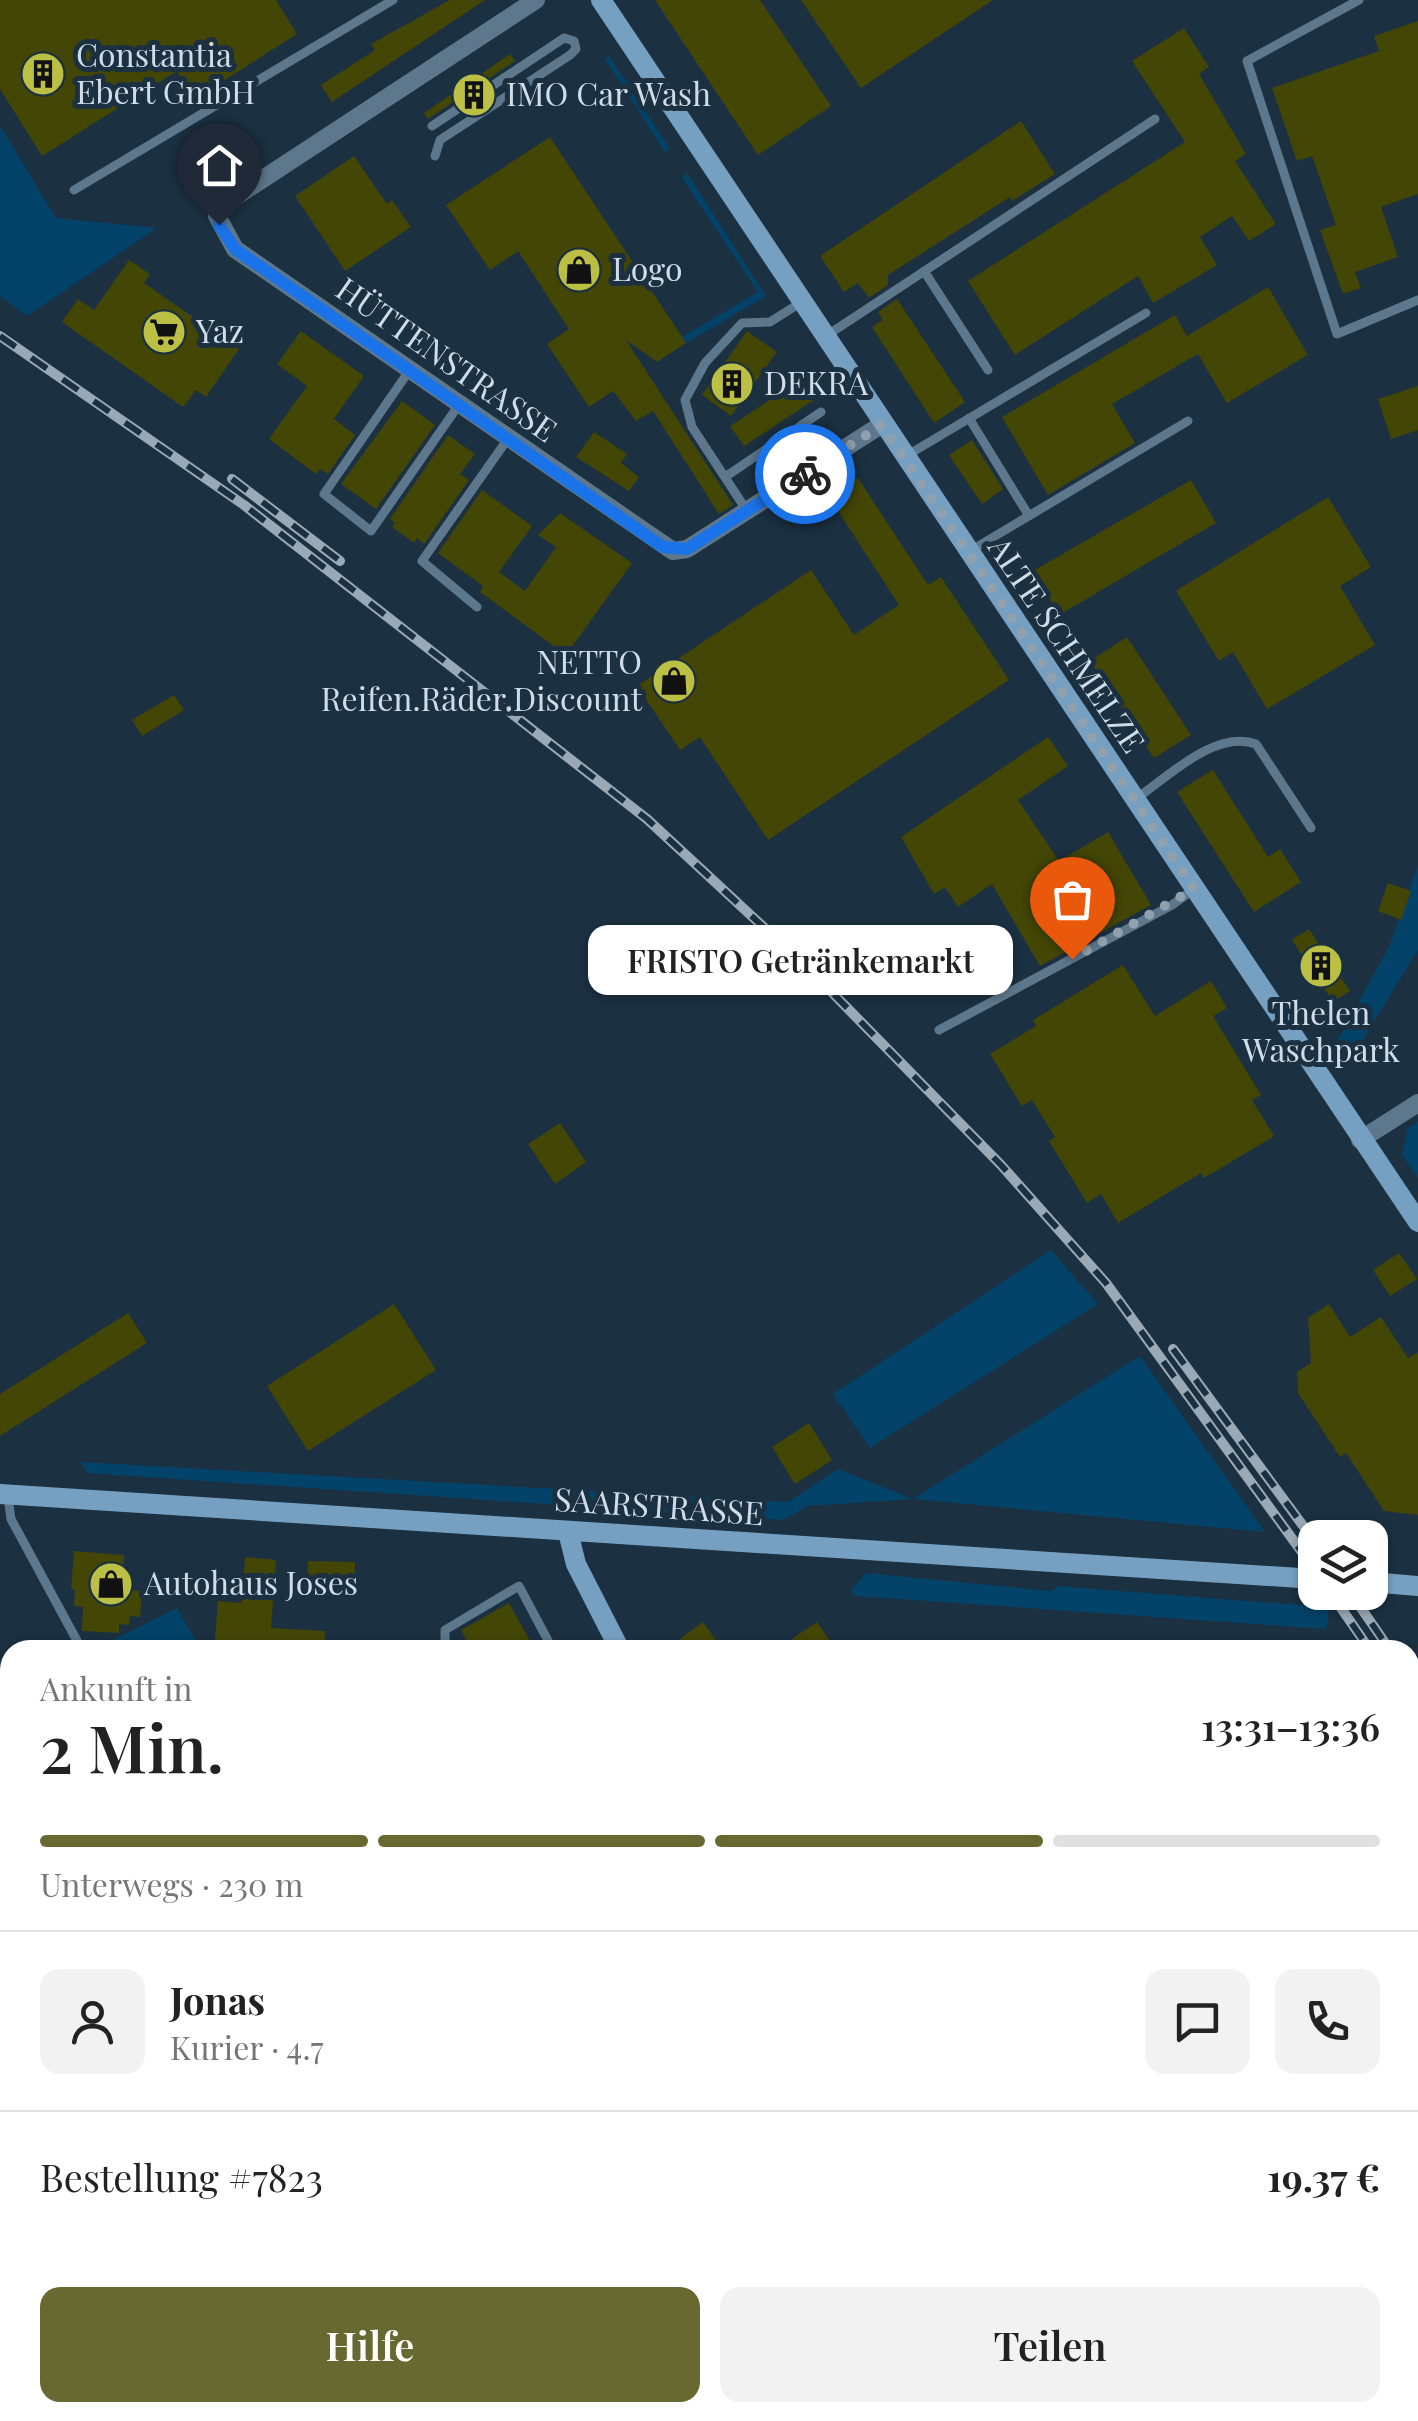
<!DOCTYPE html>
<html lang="de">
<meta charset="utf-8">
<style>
body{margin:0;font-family:"Playfair Display",serif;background:#f2f2f2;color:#222;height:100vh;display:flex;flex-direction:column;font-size:38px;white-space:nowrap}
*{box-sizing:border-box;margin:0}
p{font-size:32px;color:#767676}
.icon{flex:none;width:55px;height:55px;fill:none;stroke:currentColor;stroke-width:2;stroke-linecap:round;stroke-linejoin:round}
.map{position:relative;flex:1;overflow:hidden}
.drawer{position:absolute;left:0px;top:1640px;width:1420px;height:782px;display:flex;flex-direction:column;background:#fff;border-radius:30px 30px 0 0;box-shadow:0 2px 8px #0004}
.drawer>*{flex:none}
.controls{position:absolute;left:1298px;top:1520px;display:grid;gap:20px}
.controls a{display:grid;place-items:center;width:90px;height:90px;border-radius:20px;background:#fff;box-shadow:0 2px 8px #0004;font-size:50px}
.pin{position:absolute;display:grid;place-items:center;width:85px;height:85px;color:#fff;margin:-102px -42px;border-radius:50% 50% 50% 0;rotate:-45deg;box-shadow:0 0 10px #0007}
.pin .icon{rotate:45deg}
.courier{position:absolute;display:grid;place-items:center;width:100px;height:100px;margin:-50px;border:8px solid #1a73e8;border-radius:50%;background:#fff;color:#222;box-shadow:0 2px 12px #0007}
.bubble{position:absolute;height:70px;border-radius:20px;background:#fff;box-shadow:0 2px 8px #0004;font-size:32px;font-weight:600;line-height:70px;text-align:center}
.headline em{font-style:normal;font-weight:600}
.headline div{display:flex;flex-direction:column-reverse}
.headline{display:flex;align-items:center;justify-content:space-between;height:170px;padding:0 40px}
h1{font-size:65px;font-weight:600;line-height:75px}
.bar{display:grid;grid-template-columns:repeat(4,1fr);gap:15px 10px;align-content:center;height:120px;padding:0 40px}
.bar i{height:12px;border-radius:8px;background:#e0e0e0}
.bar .current{background:#676931}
.bar p{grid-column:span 4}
.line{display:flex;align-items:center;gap:25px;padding:0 40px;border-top:2px solid #e0e0e0}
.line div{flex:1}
.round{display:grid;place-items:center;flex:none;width:105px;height:105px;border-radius:20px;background:#f2f2f2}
.action{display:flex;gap:20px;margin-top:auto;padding:20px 40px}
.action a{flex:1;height:115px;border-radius:20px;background:#676931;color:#fff;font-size:40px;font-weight:600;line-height:115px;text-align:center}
.action a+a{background:#f2f2f2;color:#222}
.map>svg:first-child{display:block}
.green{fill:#044369}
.building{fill:#444606}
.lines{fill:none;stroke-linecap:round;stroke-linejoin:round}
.lane{stroke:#5d778c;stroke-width:9}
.street{stroke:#5d778c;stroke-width:18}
.secondary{stroke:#76a0c2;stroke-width:20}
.highway{stroke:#b4dafa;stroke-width:30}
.rail-casing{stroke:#9aa9b6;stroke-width:10}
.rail{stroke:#1b3040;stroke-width:6;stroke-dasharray:19;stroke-linecap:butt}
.done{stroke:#91a0ad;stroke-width:10;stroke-dasharray:0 18}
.route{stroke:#1a73e8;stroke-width:12}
.labels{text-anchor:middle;stroke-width:10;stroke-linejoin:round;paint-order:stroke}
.poi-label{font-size:32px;fill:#d0dde8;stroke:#1b3040;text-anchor:start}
.street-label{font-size:32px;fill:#d0dde8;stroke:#1b3040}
</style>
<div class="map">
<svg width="1418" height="2421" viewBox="0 0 1418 2421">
<rect width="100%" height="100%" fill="#1b3040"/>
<path class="green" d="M609,56L670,149L665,152L605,59Z
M0,126L56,218L157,228L27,316L0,296Z
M687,173L766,296L686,343L682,337L758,292L682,178Z
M1418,865V950L1352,1058L1332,1050L1389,947Z
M1418,1121V1178L1402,1155L1408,1128Z
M1051,1250L1098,1304L870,1448L833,1394Z
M1140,1356L1265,1532L913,1499L808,1506L783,1520L87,1473L81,1462L788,1502L838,1469L913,1499Z
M866,1573L1052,1591L1057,1586L1324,1607L1329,1612L1326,1629L856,1596L850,1591Z
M177,1608L201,1650H93Z
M0,2184L10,2199V2285L0,2279Z
M489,2412L494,2421H308L301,2413Z
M103,2413H162L168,2421H107Z
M509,2413H607L612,2421H514Z"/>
<path class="building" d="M0,0H276L297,34L195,99L177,71L42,156L0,89Z
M450,0H485L332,102L321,85L375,50L371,44Z
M655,0H760L831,106L758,155Z
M801,0H993L861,88Z
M1418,21V194L1381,207L1398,257L1355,272L1361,288L1343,294L1320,230L1336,225L1312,156L1297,161L1272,88L1379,51L1374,36Z
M1184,28L1209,67L1199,74L1246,154L1235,161L1276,224L1249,241L1232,216L1200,237L1217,265L1153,303L1138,276L1015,355L968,281L1185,142L1132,61Z
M510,54L515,61L428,119L424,113Z
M1021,121L1055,174L1012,201L1010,197L888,275V285L869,298L858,283L844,292L820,256Z
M550,137L686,343L657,362L626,340L733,505L719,514L653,411L636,421L613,391L589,407L547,344L569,329L518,251L490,270L446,205Z
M354,156L387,204L392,200L411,227L345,271L295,196Z
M129,260L150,274L144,283L239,349L206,397L196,390L183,407L62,322L78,299L94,310Z
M1268,287L1308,355L1227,403L1198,354L1112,404L1135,443L1048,495L1002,417L1175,315L1187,336Z
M897,299L965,402L934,423L872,327L883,320L878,312Z
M301,331L364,376L334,419L355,435L328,474L320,469L316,474L269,439L307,386L277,364Z
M747,331L777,352L731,416L702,395Z
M806,376L820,396L744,446L730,426Z
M1418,386V430L1391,439L1378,399Z
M402,401L435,425L376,509L341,484Z
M594,432L627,454L621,463L639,477L629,491L576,457Z
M448,435L475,454L460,474L469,480L424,544L417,538L414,543L392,527L395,523L390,519Z
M972,440L1003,489L982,504L949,455Z
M858,478L928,585L941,577L1009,680L768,840L700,737L680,750L637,686L811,570L854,635L899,605L829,497Z
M1191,480L1216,523L1059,615L1033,571Z
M482,490L532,526L499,572L525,591L556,547L538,535L560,513L632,563L566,655L480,592L483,586L438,553Z
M1328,497L1371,567L1340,586L1375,645L1267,709L1233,652L1219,661L1176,591Z
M1127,637L1191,735L1154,758L1090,661Z
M174,695L184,710L142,736L132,720Z
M1048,737L1068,766L1018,800L1059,861L1108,832L1151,905L1040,966L992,884L958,907L945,887L934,894L901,837Z
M1213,770L1268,857L1280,849L1301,882L1254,912L1177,792Z
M1388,883L1411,891L1401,920L1378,911Z
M1309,929L1350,991L1333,1002L1292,940Z
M1123,965L1155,1016L1211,981L1227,1008L1213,1016L1261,1095L1252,1100L1274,1136L1204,1178L1201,1173L1118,1223L1101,1194L1087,1203L1049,1141L1055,1137L1032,1100L1022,1106L990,1054L1036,1026L1033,1020Z
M560,1123L586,1162L555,1184L528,1144Z
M1399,1253L1417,1279L1390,1296L1373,1270Z
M394,1304L436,1370L308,1451L267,1386Z
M1329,1304L1350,1337L1381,1317L1408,1358L1418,1352V1515L1384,1511L1346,1453L1340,1457L1298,1393L1297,1372L1311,1363L1308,1318Z
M128,1313L147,1343L0,1436V1394Z
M809,1423L832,1460L795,1484L772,1447Z
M74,1551L124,1555L122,1590L142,1591L140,1617L130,1616L129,1625L119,1624V1633L82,1631L83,1607L74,1606L75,1590L71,1589Z
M245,1557L276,1560L271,1628L325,1631L324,1650H214L218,1601L242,1603Z
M308,1561L355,1562V1597H307Z
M180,1578L201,1579L200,1599L179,1598Z
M509,1603L535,1650H472L461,1630Z
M703,1622L723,1650H688L680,1639Z
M817,1622L836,1650H776Z"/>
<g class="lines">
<path class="lane" d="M1359,0L1247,61L1337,334L1418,300
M432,126L564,38L574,41L576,49L570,55L440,140L435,156
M74,190L393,0
M924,271L988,370
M826,336L1155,119
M409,371L324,494L371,531L458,406
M969,418L1029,516
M906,456L1146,313
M725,477L821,412
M747,511L692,427L685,400L705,363L742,323L770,322L800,303
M970,551L1188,421
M477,607L422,561L507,440
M1137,798C1169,776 1216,729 1256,744L1311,828
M939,1030L1172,905L1194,889
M8,1497L11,1519L82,1650
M445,1650V1630L519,1586L553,1650
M500,2412L504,2421
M1031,2412L1036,2421
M1129,2421L1141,2415"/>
<path class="street" d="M536,0L226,203L217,216L235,249L673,551L687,549L881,425
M1360,1140L1418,1103"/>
<path class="secondary" d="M601,0L1418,1222
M0,1494L1315,1579
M568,1532L576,1564L620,1650
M1370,1582L1418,1586
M1244,2412L1250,2421"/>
<path class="highway" d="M0,2077L10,2091
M0,2139L10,2154
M194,2412L200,2421
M239,2412L246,2421"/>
<defs>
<path id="rail" d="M0,336L244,505L647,819L813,973L1001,1165L1106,1283L1315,1570
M232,479L340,561
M1173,1349L1315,1542
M1330,1592L1370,1650
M1350,1592L1390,1650
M1410,1679L1418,1691
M1410,1707L1418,1718"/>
</defs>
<use href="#rail" class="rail-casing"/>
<use href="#rail" class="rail"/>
</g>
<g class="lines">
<path class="done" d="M805,474L882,425L1194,889L1072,959"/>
<path class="route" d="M219,225L235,249L663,547L687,549L805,474"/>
</g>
<defs>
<symbol id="building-disc" viewBox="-11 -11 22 22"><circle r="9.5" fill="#bbc044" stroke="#1b3040"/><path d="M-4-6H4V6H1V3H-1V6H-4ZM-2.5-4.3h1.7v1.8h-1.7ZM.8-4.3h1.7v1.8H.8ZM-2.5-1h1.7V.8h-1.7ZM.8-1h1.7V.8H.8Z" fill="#111"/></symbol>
<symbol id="shop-disc" viewBox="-11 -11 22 22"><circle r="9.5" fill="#bbc044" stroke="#1b3040"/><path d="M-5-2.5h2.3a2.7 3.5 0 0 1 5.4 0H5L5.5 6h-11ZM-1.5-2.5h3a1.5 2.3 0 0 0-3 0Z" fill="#111"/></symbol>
<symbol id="supermarket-disc" viewBox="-11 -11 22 22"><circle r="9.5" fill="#bbc044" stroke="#1b3040"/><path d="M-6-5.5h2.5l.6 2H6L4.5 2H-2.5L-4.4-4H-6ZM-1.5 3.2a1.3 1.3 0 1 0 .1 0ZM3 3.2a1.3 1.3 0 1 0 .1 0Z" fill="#111"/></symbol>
</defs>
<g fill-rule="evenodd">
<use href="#building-disc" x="18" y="49" width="50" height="50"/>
<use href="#building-disc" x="449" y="70" width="50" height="50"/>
<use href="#shop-disc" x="554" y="245" width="50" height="50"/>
<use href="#supermarket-disc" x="139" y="307" width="50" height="50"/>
<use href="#building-disc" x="707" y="359" width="50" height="50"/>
<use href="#shop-disc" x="649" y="656" width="50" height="50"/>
<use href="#building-disc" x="1296" y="941" width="50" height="50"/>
<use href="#shop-disc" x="86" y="1559" width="50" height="50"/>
</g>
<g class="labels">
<g class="poi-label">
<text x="76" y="67">Constantia<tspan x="76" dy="37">Ebert GmbH</tspan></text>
<text x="506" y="106">IMO Car Wash</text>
<text x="612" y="281">Logo</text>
<text x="196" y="343">Yaz</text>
<text x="764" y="395">DEKRA</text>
<text x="642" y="674" text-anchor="end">NETTO<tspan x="642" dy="37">Reifen.Räder.Discount</tspan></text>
<text x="1321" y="1025" text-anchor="middle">Thelen<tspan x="1321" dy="37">Waschpark</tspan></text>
<text x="144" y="1595">Autohaus Joses</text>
</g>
<g class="street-label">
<text transform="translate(446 360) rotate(35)" y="11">HÜTTENSTRASSE</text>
<text transform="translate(1066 645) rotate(56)" y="11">ALTE SCHMELZE</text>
<text transform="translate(659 1507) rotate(4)" y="11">SAARSTRASSE</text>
</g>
</g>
</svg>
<div class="controls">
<a><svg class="icon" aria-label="layers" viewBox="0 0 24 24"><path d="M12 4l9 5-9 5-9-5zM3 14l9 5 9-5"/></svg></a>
</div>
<div class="pin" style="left:1072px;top:959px;background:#ea580c"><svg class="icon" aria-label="bag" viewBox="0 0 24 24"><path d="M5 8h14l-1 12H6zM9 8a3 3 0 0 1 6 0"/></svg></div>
<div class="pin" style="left:219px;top:225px;background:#1f2937"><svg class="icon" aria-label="home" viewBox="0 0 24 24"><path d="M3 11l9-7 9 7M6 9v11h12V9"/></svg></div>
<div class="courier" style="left:805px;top:474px"><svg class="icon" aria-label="bike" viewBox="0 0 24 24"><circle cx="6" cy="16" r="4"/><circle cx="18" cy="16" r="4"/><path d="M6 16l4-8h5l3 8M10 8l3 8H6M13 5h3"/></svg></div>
<div class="bubble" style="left:588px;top:925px;width:425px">FRISTO Getränkemarkt</div>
<section class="drawer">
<div class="headline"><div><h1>2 Min.</h1><p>Ankunft in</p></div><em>13:31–13:36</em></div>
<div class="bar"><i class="current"></i><i class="current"></i><i class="current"></i><i></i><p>Unterwegs · 230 m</p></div>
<div class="line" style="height:180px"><a class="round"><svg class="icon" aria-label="person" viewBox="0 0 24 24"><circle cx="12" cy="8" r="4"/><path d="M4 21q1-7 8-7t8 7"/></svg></a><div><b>Jonas</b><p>Kurier · 4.7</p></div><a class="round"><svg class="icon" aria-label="chat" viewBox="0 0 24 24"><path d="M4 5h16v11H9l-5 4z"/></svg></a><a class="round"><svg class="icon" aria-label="phone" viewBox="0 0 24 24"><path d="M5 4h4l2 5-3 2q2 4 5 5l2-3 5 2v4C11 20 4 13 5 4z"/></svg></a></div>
<div class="line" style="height:130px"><div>Bestellung #7823</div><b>19.37 €</b></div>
<div class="action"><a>Hilfe</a><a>Teilen</a></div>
</section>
</div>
